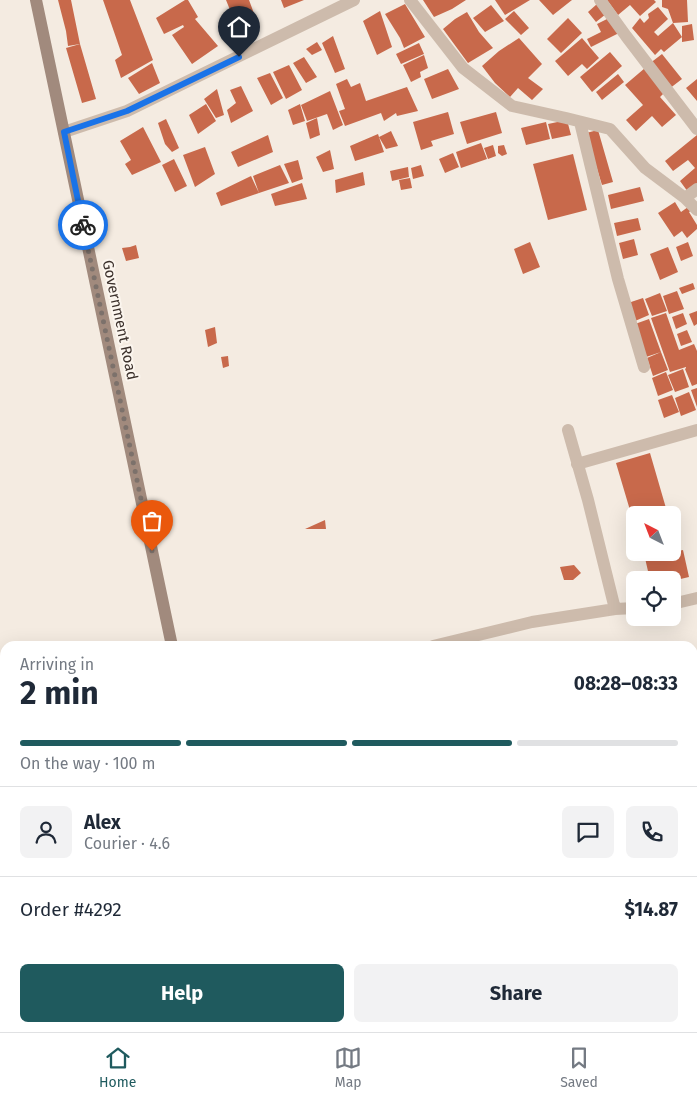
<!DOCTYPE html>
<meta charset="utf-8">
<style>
body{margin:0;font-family:"Fira Sans",sans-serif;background:#f2f2f3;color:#1f2937;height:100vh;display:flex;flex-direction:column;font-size:19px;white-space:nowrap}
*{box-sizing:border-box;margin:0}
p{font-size:16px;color:#747a83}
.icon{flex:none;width:28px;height:28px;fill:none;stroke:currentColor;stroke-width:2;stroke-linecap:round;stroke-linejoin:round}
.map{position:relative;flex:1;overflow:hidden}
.sheet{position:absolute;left:0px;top:641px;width:698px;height:391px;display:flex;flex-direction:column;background:#fff;border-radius:15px 15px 0 0;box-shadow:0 5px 20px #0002}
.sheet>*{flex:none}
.needle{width:32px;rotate:318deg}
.controls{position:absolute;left:626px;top:506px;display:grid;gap:10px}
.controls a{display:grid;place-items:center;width:55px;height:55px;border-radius:8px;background:#fff;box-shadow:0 5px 20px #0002;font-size:25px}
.pin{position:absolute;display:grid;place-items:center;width:42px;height:42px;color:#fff;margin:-51px -21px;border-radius:50% 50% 50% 0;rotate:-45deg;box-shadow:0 0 5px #0007}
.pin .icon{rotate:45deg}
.courier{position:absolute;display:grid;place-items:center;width:50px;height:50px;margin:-25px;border:4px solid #1a73e8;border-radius:50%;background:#fff;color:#222;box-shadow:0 1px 6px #0007}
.head em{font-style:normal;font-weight:700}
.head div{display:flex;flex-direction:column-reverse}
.head{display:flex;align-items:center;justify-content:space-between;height:85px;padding:0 20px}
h1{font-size:32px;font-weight:700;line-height:38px}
.bar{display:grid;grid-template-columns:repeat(4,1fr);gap:8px 5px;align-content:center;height:60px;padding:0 20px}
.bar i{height:6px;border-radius:4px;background:#e0e1e3}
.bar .current{background:#1f5a5e}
.bar p{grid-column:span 4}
.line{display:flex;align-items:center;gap:12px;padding:0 20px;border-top:1px solid #e0e1e3}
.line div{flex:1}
.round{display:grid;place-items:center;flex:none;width:52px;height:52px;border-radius:8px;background:#f2f2f3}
.button{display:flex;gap:10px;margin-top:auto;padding:10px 20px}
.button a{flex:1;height:58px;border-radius:8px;background:#1f5a5e;color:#fff;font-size:20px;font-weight:700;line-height:58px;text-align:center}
.button a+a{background:#f2f2f3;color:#1f2937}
.menu{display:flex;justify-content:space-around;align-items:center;height:70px;border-top:1px solid #e0e1e3;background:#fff;font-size:14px;color:#747a83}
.menu a{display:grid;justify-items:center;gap:2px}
.menu .current{color:#1f5a5e}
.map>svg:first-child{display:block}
.building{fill:#c8694b}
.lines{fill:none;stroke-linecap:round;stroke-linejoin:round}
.street{stroke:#cdbbac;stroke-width:12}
.secondary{stroke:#a18a7d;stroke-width:12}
.done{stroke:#7c716b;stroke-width:5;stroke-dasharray:0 9}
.route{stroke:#1a73e8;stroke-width:6}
.labels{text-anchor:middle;stroke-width:4;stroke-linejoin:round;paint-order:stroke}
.street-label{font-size:15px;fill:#3b302b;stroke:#fbf5ee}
</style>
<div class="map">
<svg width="697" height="1032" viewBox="0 0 697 1032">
<rect width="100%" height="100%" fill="#f4ebe1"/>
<path class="building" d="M58,0H71L80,44L96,99L82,103L66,48L80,44L68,46L66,31Z
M103,0H130L153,60L121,78L115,60L122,55Z
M185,0H188L198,17L195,19L218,46L192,64L172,35L184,27L183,25L164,34L156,18Z
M226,0H249L258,24L239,32Z
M281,0H304L284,8Z
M423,0H466L452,9L434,17Z
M495,0H530L505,15Z
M539,0H572L553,15Z
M607,0H654L656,2L640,16L630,5L618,15Z
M662,0H687L688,22L673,23L668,9L662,7Z
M405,4L425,37L404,48L400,38L385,14Z
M597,4L606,14L596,22L588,12Z
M491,5L504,21L485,32L473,18Z
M658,7L668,19L654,32L658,36L673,23L682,37L664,52L661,49L655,55L632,28L640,18L644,23L649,18L648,14Z
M380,11L392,47L377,55L363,21Z
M514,11L529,28L521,35L505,19Z
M467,12L479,32L493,48L468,63L443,29L455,19Z
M611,17L619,33L591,47L587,39L601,32L597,24Z
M568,18L582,33L561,53L547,39Z
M692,24L694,40L682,42V26Z
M333,36L345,69L335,73L322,43Z
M519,38L542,64L528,78L543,89L532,100L518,88L510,97L495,83L482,66L499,51Z
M582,38L599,58L587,69L582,64L568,76L555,61Z
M317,42L322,50L312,55L306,49Z
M419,43L424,54L401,64L396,54Z
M610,52L622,66L592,92L580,77Z
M662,54L682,79L669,89L649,64Z
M424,55L428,68L420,72L421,77L411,82L403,65Z
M304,57L317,77L306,83L293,63Z
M152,63L160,83L139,94L128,78Z
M289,65L302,90L286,99L273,72Z
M645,68L665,92L660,97L676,115L662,127L652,116L636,131L626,120L643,105L625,85Z
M448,69L459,89L432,99L424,79Z
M270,73L283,98L271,105L257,78Z
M618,74L624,82L602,100L596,92Z
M347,79L351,87L360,83L366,101L407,87L418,111L397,116L396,113L384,121L381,113L345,126L339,111L345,109L336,84Z
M697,79V101L686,88Z
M241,86L253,111L231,123L227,110L236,103L230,90Z
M217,89L224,115L216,118L204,99Z
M330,91L343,125L333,130L327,114L307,121L301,105Z
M206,104L216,121L198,134L189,115Z
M300,104L305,121L293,125L288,110Z
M448,112L454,134L431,141L433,146L421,150L413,122Z
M496,112L502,133L467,144L460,122Z
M317,118L320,135L310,139L306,123Z
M166,119L179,148L172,152L165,144L158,123Z
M567,120L571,135L552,139L548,124Z
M546,122L550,139L526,145L521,128Z
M143,127L161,162L132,175L125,164L131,160L120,141Z
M598,130L613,182L602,185L586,133Z
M391,131L398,146L386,149L379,137Z
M378,134L384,152L355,161L350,146Z
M268,135L273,152L238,167L231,152Z
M697,135V184L688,192L680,181L695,168L688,160L673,171L665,161Z
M481,143L487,159L461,168L456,152Z
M493,145L496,156L488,159L484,148Z
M504,145L507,154L502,156L498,153V146Z
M205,147L215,174L195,187L183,155Z
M330,150L334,169L323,172L316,157Z
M453,153L459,167L445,173L439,159Z
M573,154L587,210L548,220L533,164Z
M174,159L187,186L175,192L162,165Z
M298,160L303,179L292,183L284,164Z
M280,165L289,183L259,193L221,206L216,193L251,176L259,193L253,176Z
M421,165L424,176L413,179L411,168Z
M408,167L409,177L392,181L390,171Z
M363,172L365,185L336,193L335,180Z
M410,178L412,188L401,190L399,180Z
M302,183L307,199L275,206L271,194Z
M640,187L644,201L611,209L608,195Z
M675,202L681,212L688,207L692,210L689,212L697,225V229L687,238L682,231L674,237L658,213Z
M638,218L641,230L617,236L614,223Z
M634,239L638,255L623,259L619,243Z
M530,242L540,267L523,274L514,249Z
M688,242L693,256L681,261L676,247Z
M136,245L139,258L126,261L122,248L130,247Z
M668,247L678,272L660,280L650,254Z
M693,283L695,289L682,294L679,288Z
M677,291L684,309L669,314L663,296Z
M660,293L667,311L652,316L645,299Z
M643,298L649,315L635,321L628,303Z
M697,311V324L694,326L689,314Z
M666,313L679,350L694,344L697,351V384L692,386L685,369L686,368V367L670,372L651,318Z
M683,313L687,324L676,329L672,317Z
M649,319L661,352L646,357L635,324Z
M215,327L217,343L208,347L205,330Z
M687,330L692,342L681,346L677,334Z
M661,352L668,370L653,376L647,358Z
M228,356L229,366L223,368L221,357Z
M683,369L689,387L675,392L668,375Z
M666,372L673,390L658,396L652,378Z
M697,388V407L691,390Z
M689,392L696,410L681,416L675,398Z
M672,395L679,412L664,418L658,400Z
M650,453L668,515H635V527L616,463Z
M325,520L326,529H305Z
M683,550L689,577L672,581V580H650L645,558Z
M574,565L581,573L573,580H564L560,567Z"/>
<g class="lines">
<path class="street" d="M410,0L463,68L512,106L566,118L610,129L645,168L685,198L697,210
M600,0L626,36L697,129
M580,122L618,279L644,367
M64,132L127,111L354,0
M685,198L697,189
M568,430L588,500L615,609
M577,464L697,430
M672,604L697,598
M433,646L532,622L615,609L635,608
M0,727H5"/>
<path class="secondary" d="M36,0L172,646
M251,1028L252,1032"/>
</g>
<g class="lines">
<path class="done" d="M83,225L152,551"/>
<path class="route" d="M83,225L64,132L127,111L239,57"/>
</g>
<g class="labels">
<g class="street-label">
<text transform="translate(120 320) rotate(78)" y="5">Government Road</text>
</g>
</g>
</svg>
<div class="controls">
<a><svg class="needle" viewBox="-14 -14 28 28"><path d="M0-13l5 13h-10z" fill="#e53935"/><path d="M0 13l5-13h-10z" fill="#747a83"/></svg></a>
<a><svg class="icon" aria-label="locate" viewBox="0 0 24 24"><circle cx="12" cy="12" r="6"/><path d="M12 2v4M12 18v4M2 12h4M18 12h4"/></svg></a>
</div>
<div class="pin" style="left:152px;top:551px;background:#ea580c"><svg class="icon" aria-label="bag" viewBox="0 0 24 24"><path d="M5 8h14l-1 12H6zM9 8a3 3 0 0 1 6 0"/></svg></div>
<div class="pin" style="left:239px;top:57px;background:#1f2937"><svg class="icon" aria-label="home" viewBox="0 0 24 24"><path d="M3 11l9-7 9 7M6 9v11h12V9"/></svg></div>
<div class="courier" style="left:83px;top:225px"><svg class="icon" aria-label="bike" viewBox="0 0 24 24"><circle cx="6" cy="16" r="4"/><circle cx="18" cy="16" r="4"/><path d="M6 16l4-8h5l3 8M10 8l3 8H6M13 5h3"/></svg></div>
<section class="sheet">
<div class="head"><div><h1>2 min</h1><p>Arriving in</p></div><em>08:28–08:33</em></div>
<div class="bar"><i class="current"></i><i class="current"></i><i class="current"></i><i></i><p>On the way · 100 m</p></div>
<div class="line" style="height:90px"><a class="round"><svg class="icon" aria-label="person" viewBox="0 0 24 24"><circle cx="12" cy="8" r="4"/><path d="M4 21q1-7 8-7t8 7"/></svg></a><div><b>Alex</b><p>Courier · 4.6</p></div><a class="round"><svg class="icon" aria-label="chat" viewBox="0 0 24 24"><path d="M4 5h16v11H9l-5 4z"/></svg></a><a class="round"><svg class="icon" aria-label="phone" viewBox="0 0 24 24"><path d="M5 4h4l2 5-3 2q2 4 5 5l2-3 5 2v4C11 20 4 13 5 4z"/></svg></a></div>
<div class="line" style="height:65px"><div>Order #4292</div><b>$14.87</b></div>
<div class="button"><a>Help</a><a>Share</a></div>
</section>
</div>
<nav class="menu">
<a class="current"><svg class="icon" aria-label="home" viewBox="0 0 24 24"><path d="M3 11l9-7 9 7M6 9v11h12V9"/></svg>Home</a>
<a><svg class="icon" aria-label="map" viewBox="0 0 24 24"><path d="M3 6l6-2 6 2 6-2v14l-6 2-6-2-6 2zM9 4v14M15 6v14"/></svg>Map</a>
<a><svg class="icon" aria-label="saved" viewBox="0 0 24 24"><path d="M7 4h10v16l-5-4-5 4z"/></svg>Saved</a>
</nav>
